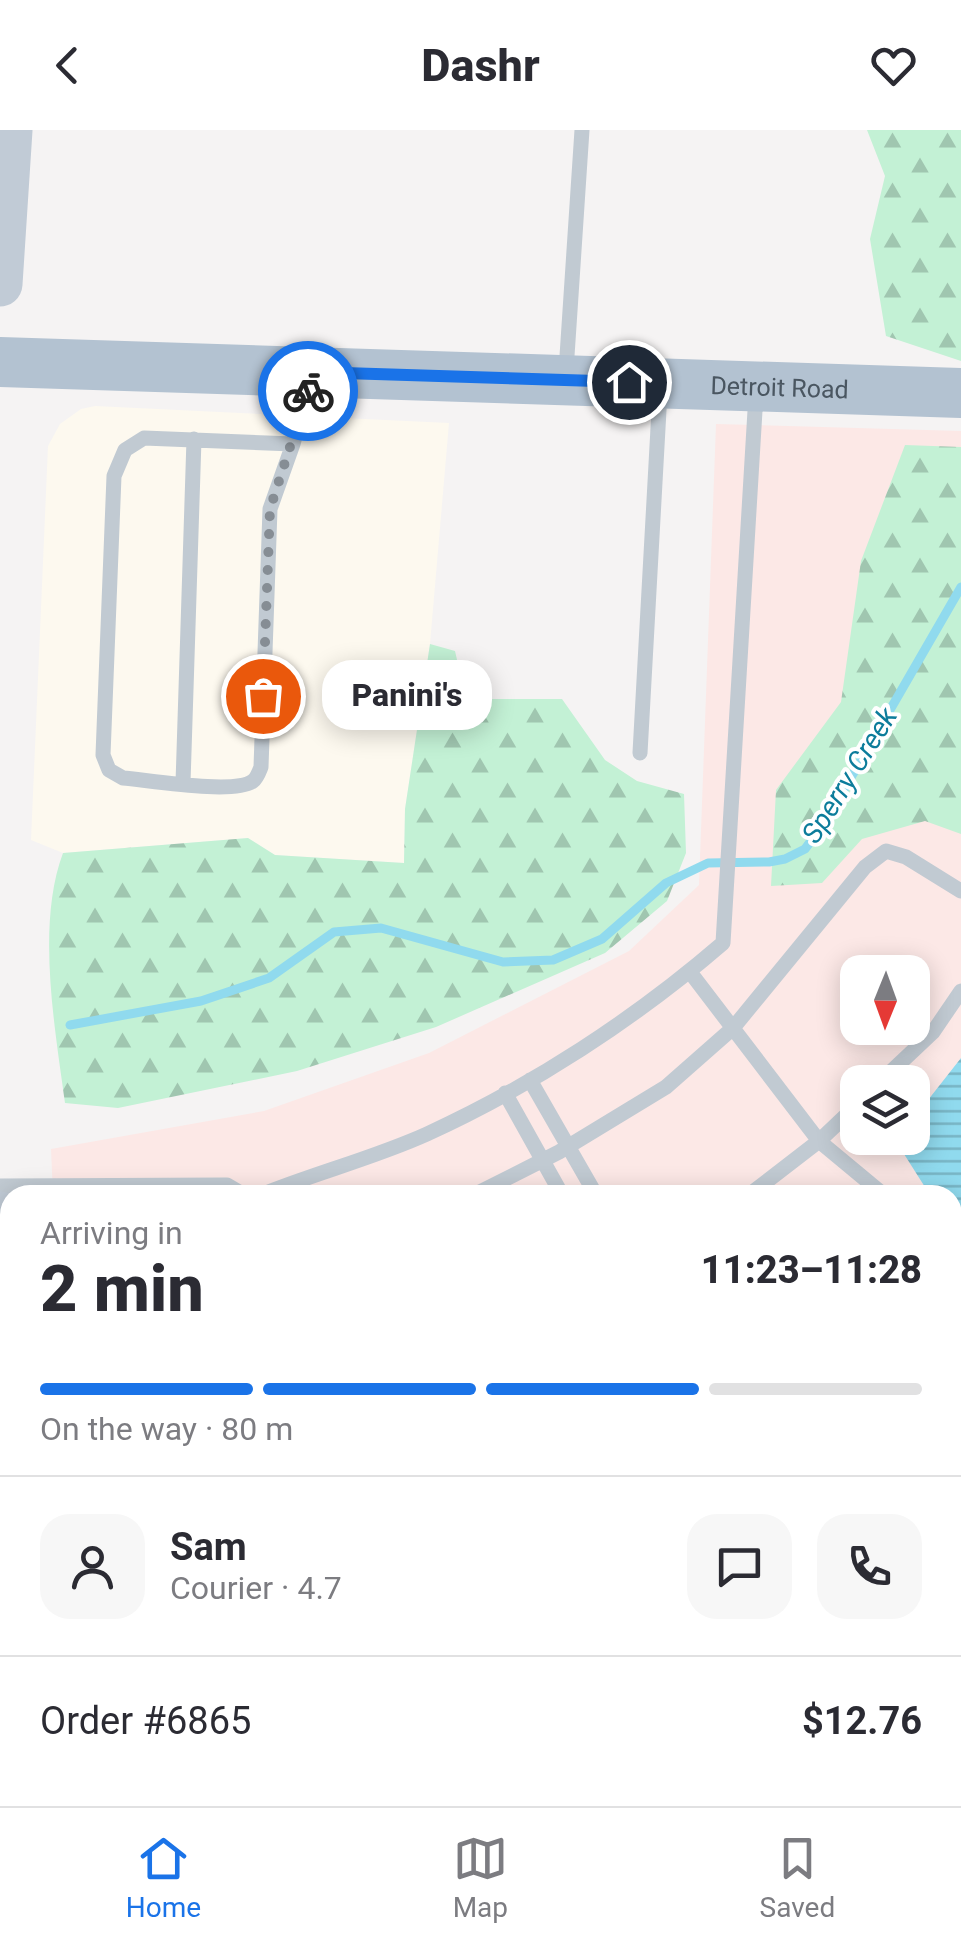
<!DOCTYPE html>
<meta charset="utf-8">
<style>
body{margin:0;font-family:Roboto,sans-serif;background:#f7f7f7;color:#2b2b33;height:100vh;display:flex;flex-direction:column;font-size:38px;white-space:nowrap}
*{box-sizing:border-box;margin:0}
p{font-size:32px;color:#7c7c81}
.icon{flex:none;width:55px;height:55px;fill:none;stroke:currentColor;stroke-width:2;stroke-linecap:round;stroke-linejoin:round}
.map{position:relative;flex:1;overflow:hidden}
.sheet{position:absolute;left:0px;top:1055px;width:962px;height:622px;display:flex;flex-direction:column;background:#fff;border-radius:30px 30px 0 0;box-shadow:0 5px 25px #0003}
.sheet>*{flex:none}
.needle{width:65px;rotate:181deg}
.fabs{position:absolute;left:840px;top:825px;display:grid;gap:20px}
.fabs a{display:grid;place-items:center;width:90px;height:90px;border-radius:20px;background:#fff;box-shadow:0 5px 25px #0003;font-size:50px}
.pin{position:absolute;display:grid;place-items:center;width:85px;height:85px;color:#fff;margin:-42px;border:5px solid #fff;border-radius:50%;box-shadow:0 2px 10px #0007}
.courier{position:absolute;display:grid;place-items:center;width:100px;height:100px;margin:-50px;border:8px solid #1a73e8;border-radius:50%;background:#fff;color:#222;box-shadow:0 2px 12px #0007}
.bubble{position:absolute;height:70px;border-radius:30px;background:#fff;box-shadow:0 5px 25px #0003;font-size:32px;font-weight:800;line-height:70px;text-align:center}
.summary em{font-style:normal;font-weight:800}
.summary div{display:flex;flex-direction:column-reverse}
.summary{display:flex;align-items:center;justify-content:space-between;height:170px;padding:0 40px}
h1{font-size:65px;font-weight:800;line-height:75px}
.bar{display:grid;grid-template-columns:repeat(4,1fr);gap:15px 10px;align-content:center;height:120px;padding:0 40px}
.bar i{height:12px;border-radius:8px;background:#e1e1e2}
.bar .current{background:#1a73e8}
.bar p{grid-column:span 4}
.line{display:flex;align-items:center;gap:25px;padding:0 40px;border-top:2px solid #e1e1e2}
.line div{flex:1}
.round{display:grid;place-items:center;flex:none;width:105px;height:105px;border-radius:30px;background:#f7f7f7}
header{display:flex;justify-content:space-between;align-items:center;height:130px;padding:0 40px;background:#fff;font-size:45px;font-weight:800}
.tab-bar{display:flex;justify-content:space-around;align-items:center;height:140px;border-top:2px solid #e1e1e2;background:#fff;font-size:28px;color:#7c7c81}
.tab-bar a{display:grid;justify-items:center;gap:5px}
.tab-bar .current{color:#1a73e8}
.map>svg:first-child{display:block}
.commercial{fill:#fdf9ef}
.medical{fill:#fce8e6;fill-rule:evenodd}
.forest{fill:url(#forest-firs)}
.water{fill:url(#water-rules)}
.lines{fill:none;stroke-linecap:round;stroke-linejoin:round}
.stream{stroke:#90daee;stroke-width:9}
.highway-casing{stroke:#7690ad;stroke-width:58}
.lane{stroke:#c1cad2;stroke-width:15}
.secondary{stroke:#c1cbd6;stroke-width:45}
.primary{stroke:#b3c2d1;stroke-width:50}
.highway{stroke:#8ba5c1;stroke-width:55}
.done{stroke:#868d94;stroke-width:10;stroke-dasharray:0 18}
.route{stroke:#1a73e8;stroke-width:12}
.labels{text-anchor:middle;stroke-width:8;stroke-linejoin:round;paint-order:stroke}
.street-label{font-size:25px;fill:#4a5661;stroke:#fff}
.water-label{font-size:28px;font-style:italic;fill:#0c7c9b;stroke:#fff}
</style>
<header><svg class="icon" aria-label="back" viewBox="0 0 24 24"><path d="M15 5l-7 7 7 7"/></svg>Dashr<svg class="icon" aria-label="heart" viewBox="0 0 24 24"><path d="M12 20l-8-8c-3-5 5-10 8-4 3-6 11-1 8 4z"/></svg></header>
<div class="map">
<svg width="961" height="1676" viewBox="0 0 961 1676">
<defs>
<pattern id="forest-firs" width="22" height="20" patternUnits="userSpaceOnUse" patternTransform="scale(2.5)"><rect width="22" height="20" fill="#c3f1d5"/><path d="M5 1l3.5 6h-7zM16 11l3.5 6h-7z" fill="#a0c6b0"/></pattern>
<pattern id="water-rules" width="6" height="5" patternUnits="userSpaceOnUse" patternTransform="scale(2.5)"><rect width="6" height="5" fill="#90daee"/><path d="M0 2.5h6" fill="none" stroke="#78b4c4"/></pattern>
</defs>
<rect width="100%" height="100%" fill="#f5f3f3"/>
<path class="commercial" d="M95,276L449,293L430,514L405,679L404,733L275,725L248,708L63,723L31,710L48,316L60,294L81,279Z"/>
<path class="medical" d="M716,294L961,301V1676H725L722,1668H952V1065H53L51,1019L264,981L429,923L629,821L699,755ZM858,842H912V898H858ZM858,952H912V1008H858Z"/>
<path class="forest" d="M867,0H961V231L886,206L870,109L885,46Z
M905,315L961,317V704L925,691L862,709L822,753L771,756L776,660L841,572L861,431Z
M430,514L455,521L466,569H562L605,630L637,651L684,664L686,723L667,771L605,823L436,897L297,941L118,978L65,973C55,898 36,795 63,723L248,708L275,725L404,733L405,679Z
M171,1668H611L614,1676H165Z"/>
<path class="water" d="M961,928V1099L953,1090L952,1065H930L904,1024L909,1008H912L917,984Z"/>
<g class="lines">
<path class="stream" d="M70,895L201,871L269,848L334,802L381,798L503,832L553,830L602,809L666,753L708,733L769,732L785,729L805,719L827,689L961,457"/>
<defs>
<path id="highway" d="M650,1668L653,1676
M109,1676L114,1668"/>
</defs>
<use href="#highway" class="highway-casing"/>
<path class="lane" d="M566,241L582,0
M293,314L270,379L261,637C259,642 257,648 253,651C235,665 148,650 123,648L109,640L103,625L114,346L125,320L144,308L293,314L310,251
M640,623L660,262
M183,653L194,309
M690,842L819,1011L858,974
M530,950L596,1065
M880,952L933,902L961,861
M505,963L562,1065
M0,1056L227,1055L244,1065
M261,1065C315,1043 374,1028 427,1004C532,956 635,889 723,813L756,264
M474,1065L559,1022L666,957L733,898L865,737L886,721L906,727L961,761
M749,1065L819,1011L884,1065
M952,1172L961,1183
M952,1259L961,1249
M952,1398L961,1389
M0,1480H10
M952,1665L960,1676"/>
<path class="secondary" d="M0,154L10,0
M0,1084L10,1252
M20,1676L21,1668"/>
<path class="primary" id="s1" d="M0,232L961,263"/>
<use href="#highway" class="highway"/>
</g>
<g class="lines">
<path class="done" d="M263,566L270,379L308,261"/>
<path class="route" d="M308,261L312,242L629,252"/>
</g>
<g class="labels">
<g class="street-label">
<text dy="9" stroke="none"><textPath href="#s1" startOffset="780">Detroit Road</textPath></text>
</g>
<g class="water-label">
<text transform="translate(849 645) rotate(-58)" y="10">Sperry Creek</text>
</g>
</g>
</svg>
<div class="fabs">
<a><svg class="needle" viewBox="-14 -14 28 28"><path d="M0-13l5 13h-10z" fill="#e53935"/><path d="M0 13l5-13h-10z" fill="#7c7c81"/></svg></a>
<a><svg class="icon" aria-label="layers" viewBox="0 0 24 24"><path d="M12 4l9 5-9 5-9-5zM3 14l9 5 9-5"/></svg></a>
</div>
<div class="pin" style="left:263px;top:566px;background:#ea580c"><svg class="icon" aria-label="bag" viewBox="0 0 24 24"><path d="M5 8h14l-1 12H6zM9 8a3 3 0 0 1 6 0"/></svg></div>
<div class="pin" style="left:629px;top:252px;background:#1f2937"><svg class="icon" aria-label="home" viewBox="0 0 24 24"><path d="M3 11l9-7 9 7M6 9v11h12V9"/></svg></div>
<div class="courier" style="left:308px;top:261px"><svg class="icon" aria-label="bike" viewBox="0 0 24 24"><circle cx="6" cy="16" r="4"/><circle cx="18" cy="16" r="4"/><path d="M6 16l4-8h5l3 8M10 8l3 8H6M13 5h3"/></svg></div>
<div class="bubble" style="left:322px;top:530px;width:170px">Panini's</div>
<section class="sheet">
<div class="summary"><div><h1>2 min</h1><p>Arriving in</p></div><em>11:23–11:28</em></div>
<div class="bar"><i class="current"></i><i class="current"></i><i class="current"></i><i></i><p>On the way · 80 m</p></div>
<div class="line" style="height:180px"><a class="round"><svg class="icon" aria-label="person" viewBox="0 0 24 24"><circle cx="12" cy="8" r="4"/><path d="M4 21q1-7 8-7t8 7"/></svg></a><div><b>Sam</b><p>Courier · 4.7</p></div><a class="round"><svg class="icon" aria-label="chat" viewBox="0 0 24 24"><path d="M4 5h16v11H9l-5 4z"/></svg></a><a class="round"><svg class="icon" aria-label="phone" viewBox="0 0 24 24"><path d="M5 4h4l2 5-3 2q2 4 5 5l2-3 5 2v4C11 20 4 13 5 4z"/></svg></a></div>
<div class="line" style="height:130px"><div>Order #6865</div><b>$12.76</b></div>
</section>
</div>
<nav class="tab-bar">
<a class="current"><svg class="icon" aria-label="home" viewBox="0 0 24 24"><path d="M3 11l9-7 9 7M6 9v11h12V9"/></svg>Home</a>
<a><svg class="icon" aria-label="map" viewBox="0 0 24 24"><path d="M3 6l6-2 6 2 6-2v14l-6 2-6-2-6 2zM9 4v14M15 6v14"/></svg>Map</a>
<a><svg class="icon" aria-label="saved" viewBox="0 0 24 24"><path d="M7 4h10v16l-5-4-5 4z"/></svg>Saved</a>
</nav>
